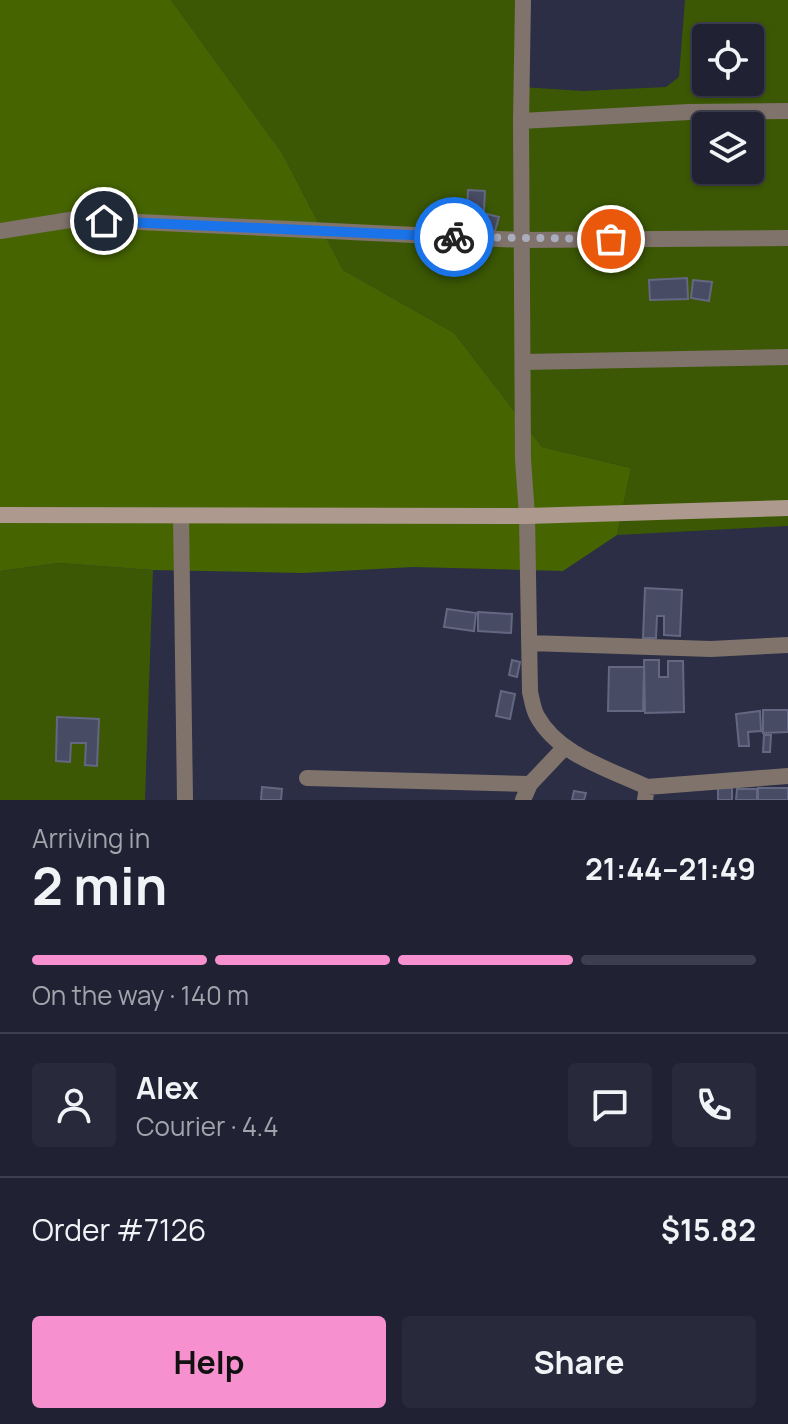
<!DOCTYPE html>
<meta charset="utf-8">
<style>
body{margin:0;font-family:Manrope,sans-serif;background:#282a3c;color:#f1f3f6;height:100vh;display:flex;flex-direction:column;font-size:30px;white-space:nowrap}
*{box-sizing:border-box;margin:0}
p{font-size:26px;color:#a2a4ac}
.icon{flex:none;width:44px;height:44px;fill:none;stroke:currentColor;stroke-width:2;stroke-linecap:round;stroke-linejoin:round}
.map{position:relative;height:800px;overflow:hidden}
.panel{display:flex;flex-direction:column;background:#202234;flex:1}
.panel>*{flex:none}
.fabs{position:absolute;left:692px;top:24px;display:grid;gap:16px}
.fabs a{display:grid;place-items:center;width:72px;height:72px;border-radius:8px;background:#202234;box-shadow:0 2px 6px #0004,0 0 0 2px #3d3f4f;font-size:40px}
.pin{position:absolute;display:grid;place-items:center;width:68px;height:68px;color:#fff;margin:-34px;border:4px solid #fff;border-radius:50%;box-shadow:0 2px 8px #0007}
.courier{position:absolute;display:grid;place-items:center;width:80px;height:80px;margin:-40px;border:6px solid #1a73e8;border-radius:50%;background:#fff;color:#222;box-shadow:0 2px 10px #0007}
.overview em{font-style:normal;font-weight:700}
.overview div{display:flex;flex-direction:column-reverse}
.overview{display:flex;align-items:center;justify-content:space-between;height:136px;padding:0 32px}
h1{font-size:52px;font-weight:700;line-height:60px}
.bar{display:grid;grid-template-columns:repeat(4,1fr);gap:12px 8px;align-content:center;height:96px;padding:0 32px}
.bar i{height:10px;border-radius:6px;background:#3d3f4f}
.bar .selected{background:#f790ce}
.bar p{grid-column:span 4}
.line{display:flex;align-items:center;gap:20px;padding:0 32px;border-top:2px solid #3d3f4f}
.line div{flex:1}
.round{display:grid;place-items:center;flex:none;width:84px;height:84px;border-radius:8px;background:#282a3c}
.cta{display:flex;gap:16px;margin-top:auto;padding:16px 32px}
.cta a{flex:1;height:92px;border-radius:8px;background:#f790ce;color:#111;font-size:32px;font-weight:700;line-height:92px;text-align:center}
.cta a+a{background:#282a3c;color:#f1f3f6}
.map>svg:first-child{display:block}
.green{fill:#3c5804;fill-rule:evenodd}
.forest{fill:#466501}
.building{fill:#484b64;stroke:#646782;stroke-width:2}
.lines{fill:none;stroke-linecap:round;stroke-linejoin:round}
.street{stroke:#80736c;stroke-width:16}
.secondary{stroke:#ad998e;stroke-width:16}
.done{stroke:#aaadbd;stroke-width:8;stroke-dasharray:0 14.4}
.route{stroke:#1a73e8;stroke-width:10}
</style>
<div class="map">
<svg width="788" height="800" viewBox="0 0 788 800">
<rect width="100%" height="100%" fill="#2b2e45"/>
<path class="green" d="M171,0H528L521,87L583,91L666,87L679,77L685,0H788V526L617,535L631,468L542,447L454,333L343,270L282,153ZM706,38H750V82H706ZM706,126H750V170H706Z
M59,563L153,570L145,800H0V571Z"/>
<path class="forest" d="M0,0H171L282,153L343,270L454,333L542,447L631,468L617,535L563,571L413,567L303,573L153,570L59,563L0,571Z"/>
<path class="building" d="M468,190L485,191L483,227L466,226Z
M487,214L499,217L495,231L483,228Z
M448,246H458L459,258H448Z
M687,278L688,299L650,300L649,280Z
M693,280L712,282L709,301L691,298Z
M645,588L682,590L680,636L664,635V616H657L656,638H643Z
M447,609L476,613L474,631L444,627Z
M478,612L512,614L511,633L478,631Z
M512,660L520,662L517,677L509,675Z
M644,660H659V677H668V661H683L684,712L645,713Z
M609,667H644L643,711H608Z
M501,691L515,694L510,719L496,716Z
M763,710H788V732L763,733Z
M760,711L761,731L748,732L749,746H739L736,714Z
M57,717L99,719L97,766L85,765L86,743H71L70,762L56,761Z
M764,735H771L770,752H763Z
M262,787L282,789L281,800H261Z
M718,788H732V800H718Z
M758,788H788V800H758Z
M737,789H757V800H736Z
M574,791L586,793L584,800H572Z"/>
<g class="lines">
<path class="street" d="M521,121L523,0
M0,231L76,219L522,240L788,238
M523,362L788,357
M181,516L185,800
M529,643L711,649L788,645
M307,778L530,784
M647,787L788,776
M523,800L530,784L565,747
M645,800L647,787C609,769 558,755 537,716C533,709 532,700 530,692L527,516L523,459L521,121L689,112L788,111"/>
<path class="secondary" d="M0,515L527,516L788,508"/>
</g>
<g class="lines">
<path class="done" d="M454,237L611,239"/>
<path class="route" d="M104,221L454,237"/>
</g>
</svg>
<div class="fabs">
<a><svg class="icon" aria-label="locate" viewBox="0 0 24 24"><circle cx="12" cy="12" r="6"/><path d="M12 2v4M12 18v4M2 12h4M18 12h4"/></svg></a>
<a><svg class="icon" aria-label="layers" viewBox="0 0 24 24"><path d="M12 4l9 5-9 5-9-5zM3 14l9 5 9-5"/></svg></a>
</div>
<div class="pin" style="left:611px;top:239px;background:#ea580c"><svg class="icon" aria-label="bag" viewBox="0 0 24 24"><path d="M5 8h14l-1 12H6zM9 8a3 3 0 0 1 6 0"/></svg></div>
<div class="pin" style="left:104px;top:221px;background:#1f2937"><svg class="icon" aria-label="home" viewBox="0 0 24 24"><path d="M3 11l9-7 9 7M6 9v11h12V9"/></svg></div>
<div class="courier" style="left:454px;top:237px"><svg class="icon" aria-label="bike" viewBox="0 0 24 24"><circle cx="6" cy="16" r="4"/><circle cx="18" cy="16" r="4"/><path d="M6 16l4-8h5l3 8M10 8l3 8H6M13 5h3"/></svg></div>
</div>
<section class="panel">
<div class="overview"><div><h1>2 min</h1><p>Arriving in</p></div><em>21:44–21:49</em></div>
<div class="bar"><i class="selected"></i><i class="selected"></i><i class="selected"></i><i></i><p>On the way · 140 m</p></div>
<div class="line" style="height:144px"><a class="round"><svg class="icon" aria-label="person" viewBox="0 0 24 24"><circle cx="12" cy="8" r="4"/><path d="M4 21q1-7 8-7t8 7"/></svg></a><div><b>Alex</b><p>Courier · 4.4</p></div><a class="round"><svg class="icon" aria-label="chat" viewBox="0 0 24 24"><path d="M4 5h16v11H9l-5 4z"/></svg></a><a class="round"><svg class="icon" aria-label="phone" viewBox="0 0 24 24"><path d="M5 4h4l2 5-3 2q2 4 5 5l2-3 5 2v4C11 20 4 13 5 4z"/></svg></a></div>
<div class="line" style="height:104px"><div>Order #7126</div><b>$15.82</b></div>
<div class="cta"><a>Help</a><a>Share</a></div>
</section>
